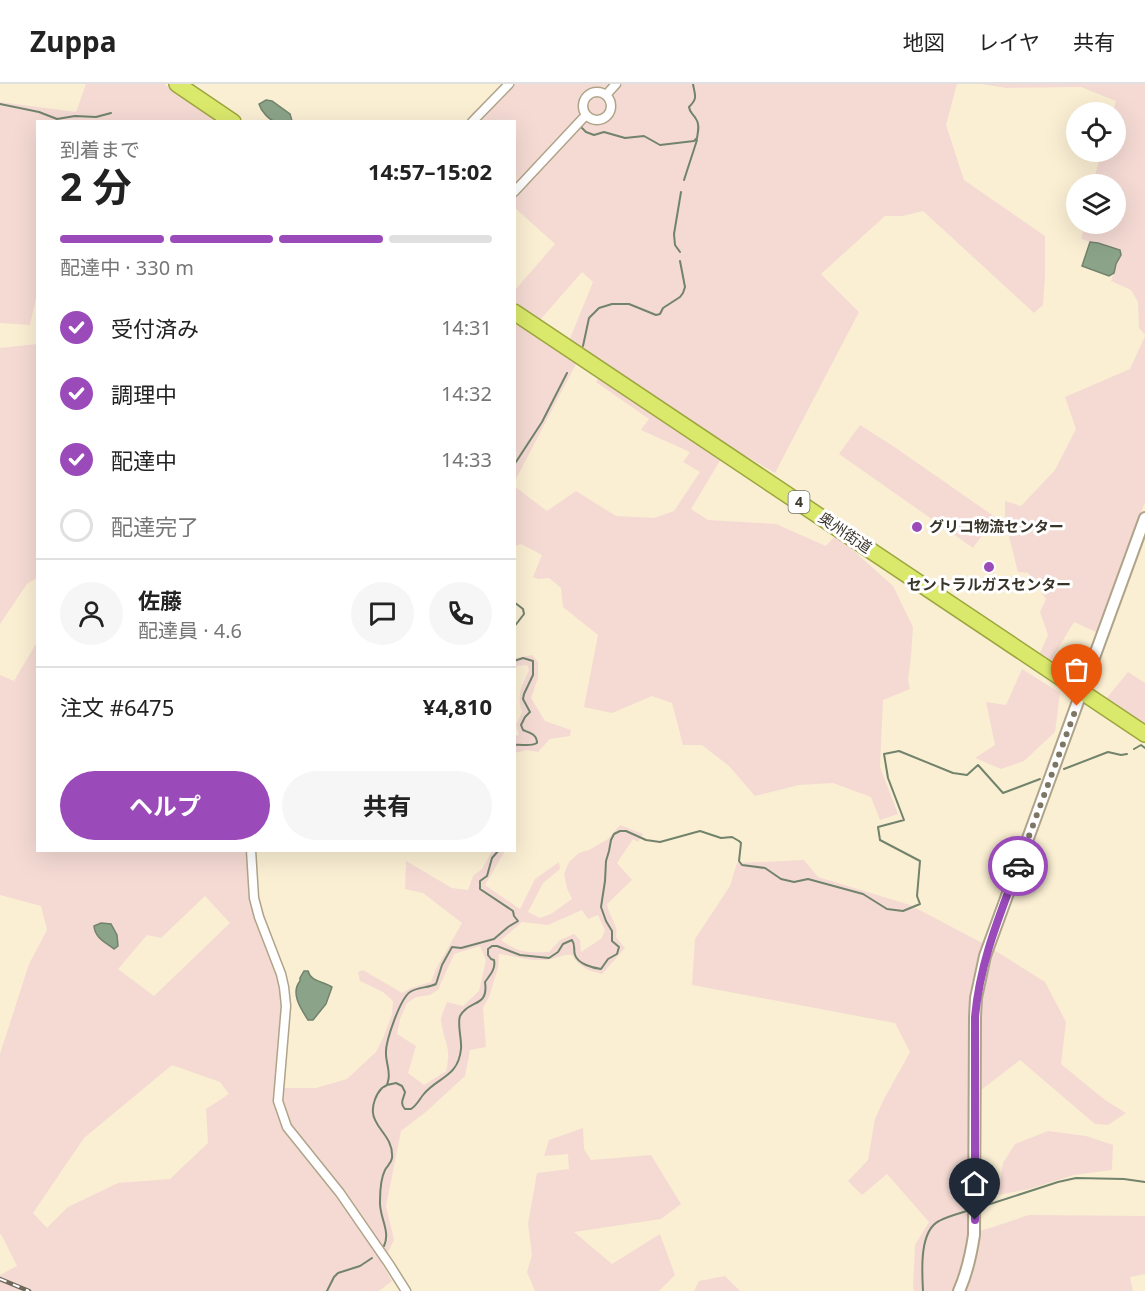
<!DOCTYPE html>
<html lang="ja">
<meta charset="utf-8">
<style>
body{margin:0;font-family:"Noto Sans","Noto Sans JP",sans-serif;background:#f6f6f6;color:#222;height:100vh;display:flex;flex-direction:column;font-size:22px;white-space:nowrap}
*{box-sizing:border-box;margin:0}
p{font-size:20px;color:#767676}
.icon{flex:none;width:33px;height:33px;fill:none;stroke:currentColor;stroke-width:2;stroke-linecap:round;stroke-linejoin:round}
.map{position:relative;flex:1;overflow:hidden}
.details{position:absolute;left:36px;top:36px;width:480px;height:732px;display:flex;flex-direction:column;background:#fff;border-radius:0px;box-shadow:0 6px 24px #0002}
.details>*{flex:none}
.fabs{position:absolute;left:1066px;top:18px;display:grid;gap:12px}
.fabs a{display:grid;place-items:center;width:60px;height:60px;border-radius:50%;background:#fff;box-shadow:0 6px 24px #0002;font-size:30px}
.pin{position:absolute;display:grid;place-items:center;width:51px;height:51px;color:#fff;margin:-62px -26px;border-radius:50% 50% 50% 0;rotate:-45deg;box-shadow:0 0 6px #0007}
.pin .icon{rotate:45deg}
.courier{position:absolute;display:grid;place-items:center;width:60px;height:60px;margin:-30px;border:4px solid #9b4aba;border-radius:50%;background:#fff;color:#222;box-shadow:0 2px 8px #0007}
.head em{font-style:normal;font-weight:700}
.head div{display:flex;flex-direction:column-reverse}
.head{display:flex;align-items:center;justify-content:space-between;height:102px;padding:0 24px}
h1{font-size:39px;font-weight:700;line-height:45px}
.bar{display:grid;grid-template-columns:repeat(4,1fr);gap:9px 6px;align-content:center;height:72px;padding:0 24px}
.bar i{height:8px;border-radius:4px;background:#e0e0e0}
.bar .selected{background:#9b4aba}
.bar p{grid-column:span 4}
.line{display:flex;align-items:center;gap:15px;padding:0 24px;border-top:2px solid #e0e0e0}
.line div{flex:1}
.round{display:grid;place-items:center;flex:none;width:63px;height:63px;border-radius:32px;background:#f6f6f6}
ol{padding:0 24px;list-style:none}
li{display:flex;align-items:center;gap:18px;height:66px}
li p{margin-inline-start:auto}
li .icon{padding:6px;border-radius:50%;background:#9b4aba;color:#fff;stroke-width:4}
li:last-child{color:#767676}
li i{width:33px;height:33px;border:3px solid #e0e0e0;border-radius:50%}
.button{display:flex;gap:12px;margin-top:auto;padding:12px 24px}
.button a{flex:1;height:69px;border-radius:36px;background:#9b4aba;color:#fff;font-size:24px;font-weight:700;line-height:69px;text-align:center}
.button a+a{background:#f6f6f6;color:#222}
header{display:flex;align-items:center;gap:36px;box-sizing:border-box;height:84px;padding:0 30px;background:#fff;border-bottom:2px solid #e0e0e0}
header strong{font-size:28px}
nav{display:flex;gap:33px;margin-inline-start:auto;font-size:21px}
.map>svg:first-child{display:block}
.green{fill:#f4dad3;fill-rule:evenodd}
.water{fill:#8ba489;stroke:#72836c;stroke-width:1.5}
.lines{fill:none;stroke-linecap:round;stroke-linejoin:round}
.stream{stroke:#72836c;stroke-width:2}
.minor-casing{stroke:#afa489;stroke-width:11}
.tertiary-casing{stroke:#afa489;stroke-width:14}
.trunk-casing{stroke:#9ca63d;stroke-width:18}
.minor{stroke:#fff;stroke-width:8}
.tertiary{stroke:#fff;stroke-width:10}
.trunk{stroke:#dae86c;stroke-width:15}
.rail-casing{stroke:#6f6959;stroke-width:4.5}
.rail{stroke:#fff;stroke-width:2;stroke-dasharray:7;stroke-linecap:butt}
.done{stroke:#7d7665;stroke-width:6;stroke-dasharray:0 10.8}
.route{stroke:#9b4aba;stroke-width:8}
.poi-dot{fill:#9b4aba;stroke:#fff;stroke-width:2}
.labels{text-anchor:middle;stroke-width:6;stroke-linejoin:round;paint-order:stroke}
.shield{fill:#fff;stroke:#74726a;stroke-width:1.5}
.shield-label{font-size:14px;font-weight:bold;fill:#39352a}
.poi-label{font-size:15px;font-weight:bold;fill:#39352a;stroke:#fff;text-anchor:start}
.street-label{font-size:15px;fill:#39352a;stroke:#fff}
</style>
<header>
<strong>Zuppa</strong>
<nav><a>地図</a><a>レイヤ</a><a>共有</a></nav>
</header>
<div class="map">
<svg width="1145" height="1207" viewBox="0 0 1145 1207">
<rect width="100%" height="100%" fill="#faefd3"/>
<path class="green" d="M86,0H164L221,37L38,38V205L30,241L0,239V18L76,28Z
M505,0H957L946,41L964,96L1045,152V192L1043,221L1034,229L923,127L903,132H885L821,190L859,228L775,389C704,348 635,305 569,257L593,198L582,188L540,236L515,220V206L555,160L515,124L514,38H465L473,28Z
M982,0H1145V251L1139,244L1138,218L1131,206L1111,197L1121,167L1081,155L1085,140H1116V100H1093L1101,68H1116V28H1113L1116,17L1081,3L1006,4Z
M515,235L577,278L515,397Z
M1145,252V418L1096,548L1074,538L1051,576L1040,569L1048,551L1040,528L1046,515L1028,489L1018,488L1005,437V417L1021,422L1055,386L1076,345L1065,313L1130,285Z
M37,260V494L27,500L0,540V264Z
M601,291L721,375L691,425L708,436L776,440L826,462L836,451L893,502L913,543L911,572L908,596L910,605L883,616L880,683L898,730L880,736L871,713L833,699L799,701L755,712L729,682L702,661H683L672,619L652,612L612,629L584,623L598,551L563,523L561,504L549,494L538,495L533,493L542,471L521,460L515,462L514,402L547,427L576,407L616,432L654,434L674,427L700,388L683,378L690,368L641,346L649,335L596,298Z
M860,341L893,362L995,433L973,464L839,370Z
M37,558L38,766L256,767V788L260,818L284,887L290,916L283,1004H316L347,995L376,968L384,952L392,930L393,917L383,908L360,897L358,888L363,886L402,909L411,904L431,898L436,885L462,839L423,809L405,805L406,777L452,804L468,806L473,792L482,785L492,767H505L485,801L520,825L535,795L559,778L560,785L543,799L528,828L540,834L551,830L572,815L567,804L564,790L569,778L579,769L589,766L608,755L620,741L643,750L638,758L633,755L617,779L632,796L607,820C609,833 619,841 616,853L625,864L602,890C587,886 581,884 572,871C563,869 554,876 543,876C528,877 514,872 499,870L498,884L489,913L483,924L486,963L470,966L465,992L427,1027L401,1047L386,1122L394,1156L382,1180L392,1197L379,1207H0V1191L17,1182L1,1150H0V970L29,880L47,846L41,822L0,811V591L14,597ZM205,812L230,839L154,912L118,885L147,851L161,854ZM582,826L588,835L598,831L605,846L602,854L581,868L580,856L574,850L560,856L549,868C529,869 518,869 501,856L522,838L548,841ZM480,862L486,876L479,907L463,922L447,918C445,924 441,931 441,937C444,959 452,963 446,987L424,1001L408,989L416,962L397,950L400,935L407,919L416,913L430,911L438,906L454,870ZM172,981L220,998L229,1010L206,1025L208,1059L170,1095L118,1099L68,1123L47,1144L33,1129L84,1054Z
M514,570L516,574L532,571L538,578V594L531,614L545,637L571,646L570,652L550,655L538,668L527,666L515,669V652L519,651L516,641L522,628C516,610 522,602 529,586L527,581L517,582L515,586Z
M1022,585L1060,609L1055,648L1024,677L1001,685L975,674L995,661L986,618L1006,621Z
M1128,588L1145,599V642L1106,615Z
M804,776L818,793L910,821L986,861L1045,898L1066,938L1061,980L1105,1016L1126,1029L1108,1041L1095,1040L1020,976L972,1013L979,1147L993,1143L1029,1131L1145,1132V1190L1130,1193L1133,1207H914L913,1204L915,1161L929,1138L887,1090L862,1111L848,1097L868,1076L875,1035L884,1015L910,968L895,939L692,901L695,855L730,802L737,779Z
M583,1044L584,1065L591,1076L651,1071L681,1120L661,1135L574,1148L612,1180L660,1150L675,1191L659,1207H535L527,1188L532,1171L528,1140L537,1089L569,1085L568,1070L544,1072L549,1056Z
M1048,1047L1086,1052L1113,1061L1112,1086L1074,1091L1029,1105L998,1111L1003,1079L1015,1060Z
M725,1192L740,1207H694L699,1197Z"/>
<path class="water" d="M266,16L272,17L290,30L292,37C287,37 281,38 276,38C269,36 261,27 259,20Z
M1090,158L1098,159L1120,166L1121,171L1116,180L1114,189L1109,192L1082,182Z
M101,839L111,840L117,851L118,862L114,865C105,858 95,854 94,842Z
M304,887H308C311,898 323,897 332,903L326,920L313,936H308C301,925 290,909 300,897V894Z"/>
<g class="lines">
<path class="stream" d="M0,20L39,28L57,35L75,32L96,33L111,29
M581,43L586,48L594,51L604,48L625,54L644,52L660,61L694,57L697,54C698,48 700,40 696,35C693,29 690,30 689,23C698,14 695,12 693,0
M684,96L697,56
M680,168L675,161L674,150L681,108
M583,262L589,234L599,224L612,220H629L656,231L660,230L663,224L680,213L683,209L685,203L680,177
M514,381L542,338L567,289
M514,518L523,525L524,530L514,543
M514,577L523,574L533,577V591L524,610L523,615L530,628L525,633L521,641L523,646C530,649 537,650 537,659C530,663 522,660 514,661
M1134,665L1141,661L1145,664
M1064,685L1108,668L1121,671L1127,670
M387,1001L396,999L402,1002L405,1008C404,1014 399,1019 405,1025H411C417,1021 419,1016 423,1011C437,993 458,994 461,965C462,956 457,940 460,932C469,915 489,924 485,898C490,891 496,885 494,876L491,875L488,871V865L492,862H497L520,871L549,874L558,868L563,860L572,856C576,862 573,865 575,871C578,880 593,884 601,885L608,875L617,870L619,863L612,857V847L606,837L601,823L605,797L606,777L609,767L611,756L614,750L620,747H626L646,756L660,758L700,747L721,754L732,753L739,757L741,759L739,777L742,781L765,784L781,795L794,798L808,795L863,810L887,825L903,827L920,820L917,812L920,777L880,756L878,743L904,736L888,694L884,670L899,667L953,689L967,691L978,681L1003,709L1040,695
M984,1122L1058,1098L1076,1094L1124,1095L1145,1098
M384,1162C391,1147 379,1133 380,1117C380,1109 381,1094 385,1086C387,1082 391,1080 392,1074C394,1053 374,1044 373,1029C372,1021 376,1010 382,1004C386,1001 387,1003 388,997C391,989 386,979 386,970C385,958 400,915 410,908C417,903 428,904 436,900L442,881L452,863L461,864L494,855L508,843L518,837L514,832L513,827L480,805V797L487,792L492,774L499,766
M327,1207L334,1193L338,1189L360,1182L372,1174
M923,1207C922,1188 919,1147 939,1137C948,1132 961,1129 970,1126"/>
<defs>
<path id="minor" d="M583 22a14 14 0 1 1 28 0a14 14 0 1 1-28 0Z
M606,11L616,0
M472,38L509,0
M514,108L586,31
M251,766L254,814L259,833L281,890L284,903L286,922L278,1017L287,1043L340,1109L389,1180L406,1207"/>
<path id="tertiary" d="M959,1207C967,1189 971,1171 974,1151L975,933L976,914L985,872L1145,434"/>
<path id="trunk" d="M177,0L233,38
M514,228L1145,650"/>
</defs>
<use href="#minor" class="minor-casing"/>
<use href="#tertiary" class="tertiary-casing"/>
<use href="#trunk" class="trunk-casing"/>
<use href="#minor" class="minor"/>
<use href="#tertiary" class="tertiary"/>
<use href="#trunk" class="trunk"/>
<defs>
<path id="rail" d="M0,1195L29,1207"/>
</defs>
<use href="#rail" class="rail-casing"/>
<use href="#rail" class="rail"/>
</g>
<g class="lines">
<path class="done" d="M1018,782L1077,622"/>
<path class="route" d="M975,1136V933C980,878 999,833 1018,782"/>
</g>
<g class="poi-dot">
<circle cx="917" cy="443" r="6"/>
<circle cx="989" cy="483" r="6"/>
</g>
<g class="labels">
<rect class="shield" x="788.5" y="407" width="21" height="22" rx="4.5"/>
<g class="shield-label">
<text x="799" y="423">4</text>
</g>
<g class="poi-label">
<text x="929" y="448">グリコ物流センター</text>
<text x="989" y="506" text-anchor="middle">セントラルガスセンター</text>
</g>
<g class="street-label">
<text transform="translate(845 449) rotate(34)" y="5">奥州街道</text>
</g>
</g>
</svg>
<div class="fabs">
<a><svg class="icon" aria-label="locate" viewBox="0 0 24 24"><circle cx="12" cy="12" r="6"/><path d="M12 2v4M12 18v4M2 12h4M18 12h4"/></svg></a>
<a><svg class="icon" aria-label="layers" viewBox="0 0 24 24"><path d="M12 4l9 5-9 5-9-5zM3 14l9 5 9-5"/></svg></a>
</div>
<div class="pin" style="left:1077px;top:622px;background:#ea580c"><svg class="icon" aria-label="bag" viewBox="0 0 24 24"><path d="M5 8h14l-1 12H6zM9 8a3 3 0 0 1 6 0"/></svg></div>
<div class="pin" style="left:975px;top:1136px;background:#1f2937"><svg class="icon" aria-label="home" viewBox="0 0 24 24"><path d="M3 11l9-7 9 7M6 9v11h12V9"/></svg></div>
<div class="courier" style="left:1018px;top:782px"><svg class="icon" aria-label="car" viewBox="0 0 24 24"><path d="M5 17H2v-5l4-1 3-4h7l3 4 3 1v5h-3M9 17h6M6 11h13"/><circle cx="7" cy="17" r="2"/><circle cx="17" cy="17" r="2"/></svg></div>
<section class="details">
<div class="head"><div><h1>2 分</h1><p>到着まで</p></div><em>14:57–15:02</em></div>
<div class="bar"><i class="selected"></i><i class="selected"></i><i class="selected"></i><i></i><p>配達中 · 330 m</p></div>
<ol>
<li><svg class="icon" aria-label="check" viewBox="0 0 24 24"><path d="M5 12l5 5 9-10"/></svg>受付済み<p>14:31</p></li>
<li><svg class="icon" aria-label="check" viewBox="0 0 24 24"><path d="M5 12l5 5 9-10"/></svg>調理中<p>14:32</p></li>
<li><svg class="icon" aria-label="check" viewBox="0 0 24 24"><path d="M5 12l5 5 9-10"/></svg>配達中<p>14:33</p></li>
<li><i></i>配達完了</li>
</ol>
<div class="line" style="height:108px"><a class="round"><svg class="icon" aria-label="person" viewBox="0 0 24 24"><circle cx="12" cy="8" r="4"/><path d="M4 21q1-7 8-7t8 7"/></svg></a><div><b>佐藤</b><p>配達員 · 4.6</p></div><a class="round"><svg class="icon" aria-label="chat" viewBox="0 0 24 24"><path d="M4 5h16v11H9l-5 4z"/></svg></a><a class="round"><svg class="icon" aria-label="phone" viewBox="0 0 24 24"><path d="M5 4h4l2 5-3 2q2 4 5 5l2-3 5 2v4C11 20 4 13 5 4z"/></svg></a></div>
<div class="line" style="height:78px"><div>注文 #6475</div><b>¥4,810</b></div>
<div class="button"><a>ヘルプ</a><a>共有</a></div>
</section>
</div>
